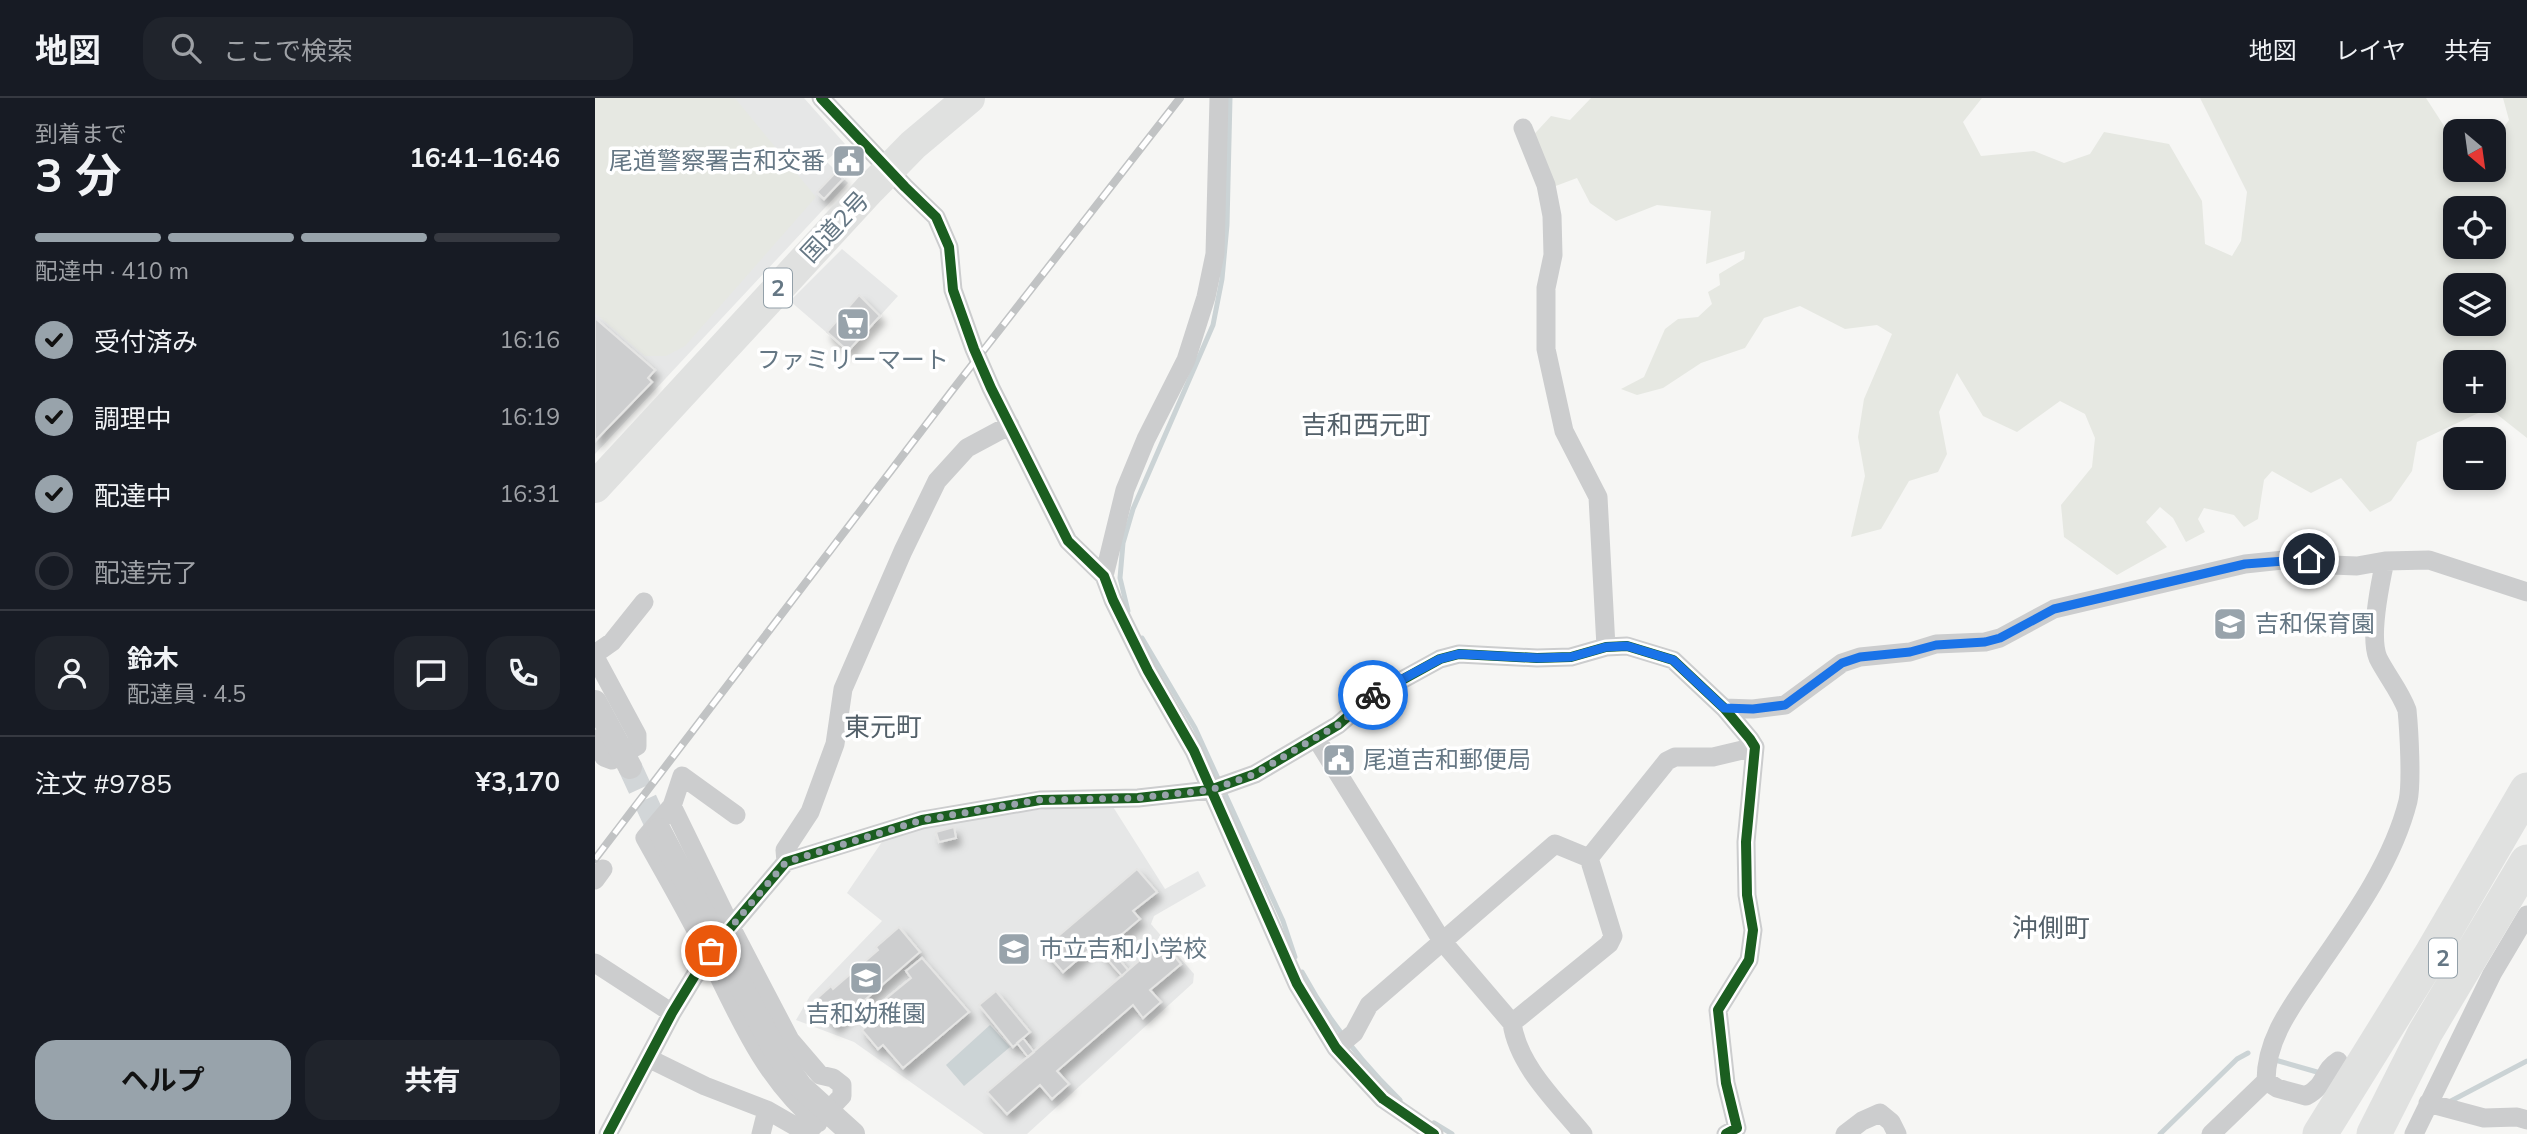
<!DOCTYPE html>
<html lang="ja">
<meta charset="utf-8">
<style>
body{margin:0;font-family:Mulish,"Noto Sans JP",sans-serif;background:#20242c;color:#f1f3f6;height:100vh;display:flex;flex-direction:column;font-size:26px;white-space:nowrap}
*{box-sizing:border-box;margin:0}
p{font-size:23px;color:#9ea1a6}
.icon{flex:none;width:38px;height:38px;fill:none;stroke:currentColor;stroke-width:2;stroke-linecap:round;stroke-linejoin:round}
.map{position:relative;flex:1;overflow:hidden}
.panel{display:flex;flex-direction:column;background:#171b24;width:595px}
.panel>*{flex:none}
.needle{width:46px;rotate:151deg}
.fabs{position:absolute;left:1848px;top:21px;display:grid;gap:14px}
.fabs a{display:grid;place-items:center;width:63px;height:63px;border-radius:14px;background:#171b24;box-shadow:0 4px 10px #0003;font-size:35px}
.pin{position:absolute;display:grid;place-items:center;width:60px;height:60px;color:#fff;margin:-30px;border:4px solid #fff;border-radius:50%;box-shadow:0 2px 7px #0007}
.courier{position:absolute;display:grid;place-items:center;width:70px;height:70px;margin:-35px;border:5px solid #1a73e8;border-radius:50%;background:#fff;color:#222;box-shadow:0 2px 9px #0007}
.head em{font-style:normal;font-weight:700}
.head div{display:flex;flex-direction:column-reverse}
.head{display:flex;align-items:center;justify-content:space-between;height:119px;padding:0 35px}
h1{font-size:46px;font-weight:700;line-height:52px}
.bar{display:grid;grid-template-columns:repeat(4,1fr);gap:10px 7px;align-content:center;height:84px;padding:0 35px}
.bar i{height:9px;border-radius:5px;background:#363941}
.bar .selected{background:#98a3ab}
.bar p{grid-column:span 4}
.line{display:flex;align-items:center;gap:18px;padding:0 35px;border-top:2px solid #363941}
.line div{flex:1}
.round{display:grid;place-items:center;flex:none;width:74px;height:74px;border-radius:21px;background:#20242c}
ol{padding:0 35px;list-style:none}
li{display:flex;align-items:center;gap:21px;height:77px}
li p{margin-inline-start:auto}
li .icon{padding:7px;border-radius:50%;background:#98a3ab;color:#111;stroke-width:4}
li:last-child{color:#9ea1a6}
li i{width:38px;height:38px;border:4px solid #363941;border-radius:50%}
.button{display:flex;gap:14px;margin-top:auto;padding:14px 35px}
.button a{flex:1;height:80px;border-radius:21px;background:#98a3ab;color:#111;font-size:28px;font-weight:700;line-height:80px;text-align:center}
.button a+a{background:#20242c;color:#f1f3f6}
header{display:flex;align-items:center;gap:42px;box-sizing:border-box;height:98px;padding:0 35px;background:#171b24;border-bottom:2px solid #363941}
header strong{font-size:33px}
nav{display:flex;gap:38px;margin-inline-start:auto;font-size:24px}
.search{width:490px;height:63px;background:#20242c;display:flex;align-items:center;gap:18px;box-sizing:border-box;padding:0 24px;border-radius:21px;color:#9ea1a6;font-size:26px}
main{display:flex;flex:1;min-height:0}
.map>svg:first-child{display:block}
.built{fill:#e6e7e7}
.green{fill:#e6e8e2;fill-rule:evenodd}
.water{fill:#cbd3d5}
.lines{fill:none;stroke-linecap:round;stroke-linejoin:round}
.stream{stroke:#cbd3d5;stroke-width:5}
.building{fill:#cdcecf;stroke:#e5e5e4;stroke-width:2;filter:url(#shadow)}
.tertiary-tunnel{stroke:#d2d6d8;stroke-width:24;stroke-dasharray:24 12;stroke-linecap:butt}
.minor{stroke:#cccdce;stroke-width:19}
.tertiary{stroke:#cccdce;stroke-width:24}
.trunk{stroke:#e0e1e0;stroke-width:32}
.motorway{stroke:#e0e1e0;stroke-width:35}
.rail-casing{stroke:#c1c3c4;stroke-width:8}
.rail{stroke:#fff;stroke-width:5;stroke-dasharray:16;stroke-linecap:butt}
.cycleway-casing{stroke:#fff;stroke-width:15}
.cycleway{stroke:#1b5e20;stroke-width:10}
.done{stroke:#98a3ab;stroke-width:7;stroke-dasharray:0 12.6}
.route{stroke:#1a73e8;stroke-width:9}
.labels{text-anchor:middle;stroke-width:7;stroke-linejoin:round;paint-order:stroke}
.shield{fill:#fff;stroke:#93a0a9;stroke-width:2}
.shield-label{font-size:23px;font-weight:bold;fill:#657784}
.poi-label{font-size:24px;fill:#657784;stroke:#fff;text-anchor:start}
.street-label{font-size:24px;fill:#657784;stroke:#fff}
.neighbourhood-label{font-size:26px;fill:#536069;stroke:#fff}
</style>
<header>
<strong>地図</strong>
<div class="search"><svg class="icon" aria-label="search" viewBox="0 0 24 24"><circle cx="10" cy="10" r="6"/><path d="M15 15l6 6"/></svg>ここで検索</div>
<nav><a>地図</a><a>レイヤ</a><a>共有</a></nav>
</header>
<main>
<section class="panel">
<div class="head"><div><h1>3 分</h1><p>到着まで</p></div><em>16:41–16:46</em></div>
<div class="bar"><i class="selected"></i><i class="selected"></i><i class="selected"></i><i></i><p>配達中 · 410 m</p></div>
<ol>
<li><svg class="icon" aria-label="check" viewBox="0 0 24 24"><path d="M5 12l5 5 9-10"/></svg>受付済み<p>16:16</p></li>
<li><svg class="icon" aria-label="check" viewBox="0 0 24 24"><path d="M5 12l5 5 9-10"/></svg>調理中<p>16:19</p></li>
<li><svg class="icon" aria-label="check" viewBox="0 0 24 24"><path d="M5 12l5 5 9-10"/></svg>配達中<p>16:31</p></li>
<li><i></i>配達完了</li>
</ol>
<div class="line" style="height:126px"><a class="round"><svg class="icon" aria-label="person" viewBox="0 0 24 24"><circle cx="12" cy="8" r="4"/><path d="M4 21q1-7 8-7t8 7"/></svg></a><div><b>鈴木</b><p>配達員 · 4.5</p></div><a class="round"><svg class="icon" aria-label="chat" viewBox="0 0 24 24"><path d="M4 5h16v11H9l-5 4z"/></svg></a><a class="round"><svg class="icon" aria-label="phone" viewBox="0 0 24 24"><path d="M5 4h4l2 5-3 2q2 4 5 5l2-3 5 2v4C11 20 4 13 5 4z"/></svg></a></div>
<div class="line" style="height:91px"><div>注文 #9785</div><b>¥3,170</b></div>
<div class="button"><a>ヘルプ</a><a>共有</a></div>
</section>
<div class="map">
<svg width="1932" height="1036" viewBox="0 0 1932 1036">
<defs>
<filter id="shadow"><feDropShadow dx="4.5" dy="7" stdDeviation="3.5" flood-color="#0004"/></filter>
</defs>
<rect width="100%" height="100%" fill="#f6f6f4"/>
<path class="built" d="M0,0H209L250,46L231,63L253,85L0,356Z
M247,151L303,198L253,253L195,203Z
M515,704L570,791L603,773L611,788L559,818L556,826L599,876L598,885L432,1036H389L259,944L201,922L215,898L287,823L252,795L291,738L348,722Z"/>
<path class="green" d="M0,0H140L221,99L90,248L71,258H50L0,215Z
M996,0H1387L1368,24L1386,58L1439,53L1469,65L1495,56L1509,34L1574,46L1607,103L1610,146L1637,158L1646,143L1652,94L1605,0H1831L1851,31L1906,33L1914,22L1908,0H1932V340L1894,310L1822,344L1817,373L1796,403L1775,414L1746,380L1716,395L1677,373L1669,382L1663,421L1649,429L1639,417L1609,410L1603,421L1610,434L1591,444L1578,420L1565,409L1551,424L1572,449L1522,477L1469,439L1466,407L1497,369L1500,340L1490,316L1465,303L1422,334L1388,318L1362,275L1344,314L1352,356L1343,374L1314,383L1286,431L1256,439L1270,378L1263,339L1269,301L1297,236L1282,227L1250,231L1205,208L1169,220L1150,250L1106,265L1068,290L1042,297L1026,291L1049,279L1070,231L1083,221L1103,219L1117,206L1113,194L1125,187L1124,176L1149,161L1150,153L1111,166L1116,113L1062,107L1021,123L995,105L982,80L958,89L932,44L956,18L975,22ZM1860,33H1899V72H1860ZM1860,110H1899V149H1860ZM1860,187H1899V226H1860ZM1860,264H1899V303H1860Z"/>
<path class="water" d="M395,927L415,949L369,988L351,967Z"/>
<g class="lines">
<path class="stream" d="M533,513L525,480L528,445L538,411L618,227L627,181L632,127L635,0
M547,540L600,630L688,823L700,859
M707,874C733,922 766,964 805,1002
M1680,962L1722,974
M1854,1004L1932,963
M839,1025L857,1036
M1565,1036L1642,961L1653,955"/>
</g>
<path class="building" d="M241,74L248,81L229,101L222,94Z
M264,197L285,218L253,253L232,234Z
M0,220L60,272L53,280L57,284L0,343Z
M359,729L361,740L344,744L341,734Z
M542,771L562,794L538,813L545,821L513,848L507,841L468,874L448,851Z
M304,829L325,854L240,928L219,903L236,888L238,891L283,852L281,849Z
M507,841L533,872L527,878L500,847Z
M567,843L586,866L555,892L566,904L548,920L538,907L462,973L474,986L457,1001L445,987L412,1016L392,994Z
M327,860L374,914L308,970L288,947L283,951L267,932L272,928L266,921L316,880L311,873Z
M401,893L435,934L418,949L384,907Z
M428,940L439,954L433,959L422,945Z"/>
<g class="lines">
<path class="tertiary-tunnel" d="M35,669L64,732"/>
<path class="minor" d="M226,0L310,89L341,119L354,149L358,192L379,251L396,290L473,443L509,478L518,502L553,573L599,653L702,886L741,950L788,1001L839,1036
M928,30L951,87L957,118L958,157L951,190V251L969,333L1003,399L1011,549
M509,478L530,392L551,341L591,262L611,199L620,156L624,0
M0,556L17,544L49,504
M0,559L42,637V648L17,662L9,659L0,641
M1129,610L1158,611L1190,607L1247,565L1265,559L1315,554L1341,546L1390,544L1405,540L1459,511L1650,466L1698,461H1714L1736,467L1762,468L1790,463L1834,462L1932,494
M721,640L847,843L917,925C923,968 962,1004 988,1036
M77,708L87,678L141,717
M994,760L1072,663L1080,659H1118L1160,649
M191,764L190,752L215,714L240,646L248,591L308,453L342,383L372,350L415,327
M0,782L8,771
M0,865L77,915
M741,950L759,935L774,907L960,746L994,760L1018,838L1014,846L917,925
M55,961L110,988L172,1012L212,1035L247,998V987L238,980L225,977L195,942L137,831L77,708L50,740C71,778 93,815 112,854C142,915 169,981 223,1025
M1671,983L1682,990L1711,998C1732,987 1727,973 1743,963
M1833,1005L1889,1020L1922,1019L1932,1022
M13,1036L77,915L113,856L191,764L327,722L445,702L543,700L615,692L660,676L743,627L774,600L845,561L864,556L942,560L976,559L1011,549L1032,548L1078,562L1129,610L1155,641L1160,649L1151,744L1152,797L1158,832L1154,862L1123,912L1131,985L1142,1030L1131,1036
M166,1036L172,1012
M1250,1036L1267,1023L1285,1015L1296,1024L1302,1036
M1616,1036L1671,983C1671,938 1700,904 1724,868C1758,819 1798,763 1813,703C1817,685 1814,632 1812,612C1805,593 1792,578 1783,560C1774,539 1785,486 1790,463
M1819,1036L1897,876L1932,817"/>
<path class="tertiary" d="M0,604L35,669
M64,732L181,954L206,989L258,1036"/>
<path class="trunk" d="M0,389L275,91L318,47L374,0"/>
<path class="motorway" d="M1725,1036L1836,857L1932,692
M1779,1036L1830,935L1932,764"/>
<defs>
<path id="rail" d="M0,761L356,294L585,0"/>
</defs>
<use href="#rail" class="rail-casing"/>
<use href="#rail" class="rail"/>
<defs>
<path id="cycleway" d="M226,0L310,89L341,119L354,149L358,192L379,251L396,290L473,443L509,478L518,502L553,573L599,653L702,886L741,950L788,1001L839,1036
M13,1036L77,915L113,856L191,764L327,722L445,702L543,700L615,692L660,676L743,627L774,600L845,561L864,556L942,560L976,559L1011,549L1032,548L1078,562L1129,610L1155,641L1160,649L1151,744L1152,797L1158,832L1154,862L1123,912L1131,985L1142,1030L1131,1036"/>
</defs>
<use href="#cycleway" class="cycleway-casing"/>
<use href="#cycleway" class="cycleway"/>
</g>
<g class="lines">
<path class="done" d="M116,853L191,764L327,722L444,702L543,700L615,692L660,676L720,640L743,627L778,597"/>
<path class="route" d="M778,597L845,561L864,556L943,560L976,559L1011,549L1032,548L1078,562L1129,610L1158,611L1190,607L1247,565L1265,559L1315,554L1341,547L1390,544L1405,540L1459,511L1650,466L1714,461"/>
</g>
<defs>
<symbol id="civic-square" viewBox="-11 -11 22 22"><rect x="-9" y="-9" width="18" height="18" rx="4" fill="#98a3ab" stroke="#fff"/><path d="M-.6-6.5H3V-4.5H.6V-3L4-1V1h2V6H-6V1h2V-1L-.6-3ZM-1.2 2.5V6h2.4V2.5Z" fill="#fff"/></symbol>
<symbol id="supermarket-square" viewBox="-11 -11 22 22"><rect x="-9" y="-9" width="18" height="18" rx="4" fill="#98a3ab" stroke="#fff"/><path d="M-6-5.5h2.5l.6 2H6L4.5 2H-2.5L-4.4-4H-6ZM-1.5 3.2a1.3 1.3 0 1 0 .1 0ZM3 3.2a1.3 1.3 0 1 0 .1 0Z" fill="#fff"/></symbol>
<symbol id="school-square" viewBox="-11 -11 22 22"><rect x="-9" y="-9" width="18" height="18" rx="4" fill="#98a3ab" stroke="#fff"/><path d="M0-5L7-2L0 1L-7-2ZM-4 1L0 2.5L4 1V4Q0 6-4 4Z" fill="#fff"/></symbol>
</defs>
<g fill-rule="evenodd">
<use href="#civic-square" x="235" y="44" width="38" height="38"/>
<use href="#supermarket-square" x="239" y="207" width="38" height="38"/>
<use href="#school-square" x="1616" y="507" width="38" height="38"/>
<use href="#civic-square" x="725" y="643" width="38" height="38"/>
<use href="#school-square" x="400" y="832" width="38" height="38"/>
<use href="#school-square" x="252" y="861" width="38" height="38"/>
</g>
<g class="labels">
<g class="shield">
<rect x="169" y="170.5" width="28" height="39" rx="5"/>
<rect x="1834" y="840.5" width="28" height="39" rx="5"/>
</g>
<g class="shield-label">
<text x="183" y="198">2</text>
<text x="1848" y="868">2</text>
</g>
<g class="poi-label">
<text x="230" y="71" text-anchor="end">尾道警察署吉和交番</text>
<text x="258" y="270" text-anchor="middle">ファミリーマート</text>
<text x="1660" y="534">吉和保育園</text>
<text x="768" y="670">尾道吉和郵便局</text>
<text x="444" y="859">市立吉和小学校</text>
<text x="271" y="924" text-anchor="middle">吉和幼稚園</text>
</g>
<g class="street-label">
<text transform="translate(240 129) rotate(-47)" y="8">国道2号</text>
</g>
<g class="neighbourhood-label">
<text x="771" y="336">吉和西元町</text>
<text x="288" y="638">東元町</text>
<text x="1456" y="839">沖側町</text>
</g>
</g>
</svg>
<div class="fabs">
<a><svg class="needle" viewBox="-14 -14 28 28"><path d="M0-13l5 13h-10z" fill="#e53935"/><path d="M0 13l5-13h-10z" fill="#9ea1a6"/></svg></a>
<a><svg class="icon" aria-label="locate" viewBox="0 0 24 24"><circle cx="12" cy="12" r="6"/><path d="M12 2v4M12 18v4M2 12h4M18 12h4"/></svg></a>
<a><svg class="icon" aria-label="layers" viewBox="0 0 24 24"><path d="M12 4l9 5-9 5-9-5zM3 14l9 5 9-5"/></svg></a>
<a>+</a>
<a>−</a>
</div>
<div class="pin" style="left:116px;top:853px;background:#ea580c"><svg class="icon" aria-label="bag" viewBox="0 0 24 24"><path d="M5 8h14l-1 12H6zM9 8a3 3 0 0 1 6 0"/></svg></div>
<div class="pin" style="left:1714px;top:461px;background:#1f2937"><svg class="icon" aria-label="home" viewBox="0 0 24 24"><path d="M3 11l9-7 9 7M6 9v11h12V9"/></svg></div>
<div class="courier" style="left:778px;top:597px"><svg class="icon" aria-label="bike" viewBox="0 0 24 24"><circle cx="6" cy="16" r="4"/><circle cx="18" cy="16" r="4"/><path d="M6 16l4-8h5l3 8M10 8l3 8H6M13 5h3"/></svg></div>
</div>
</main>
